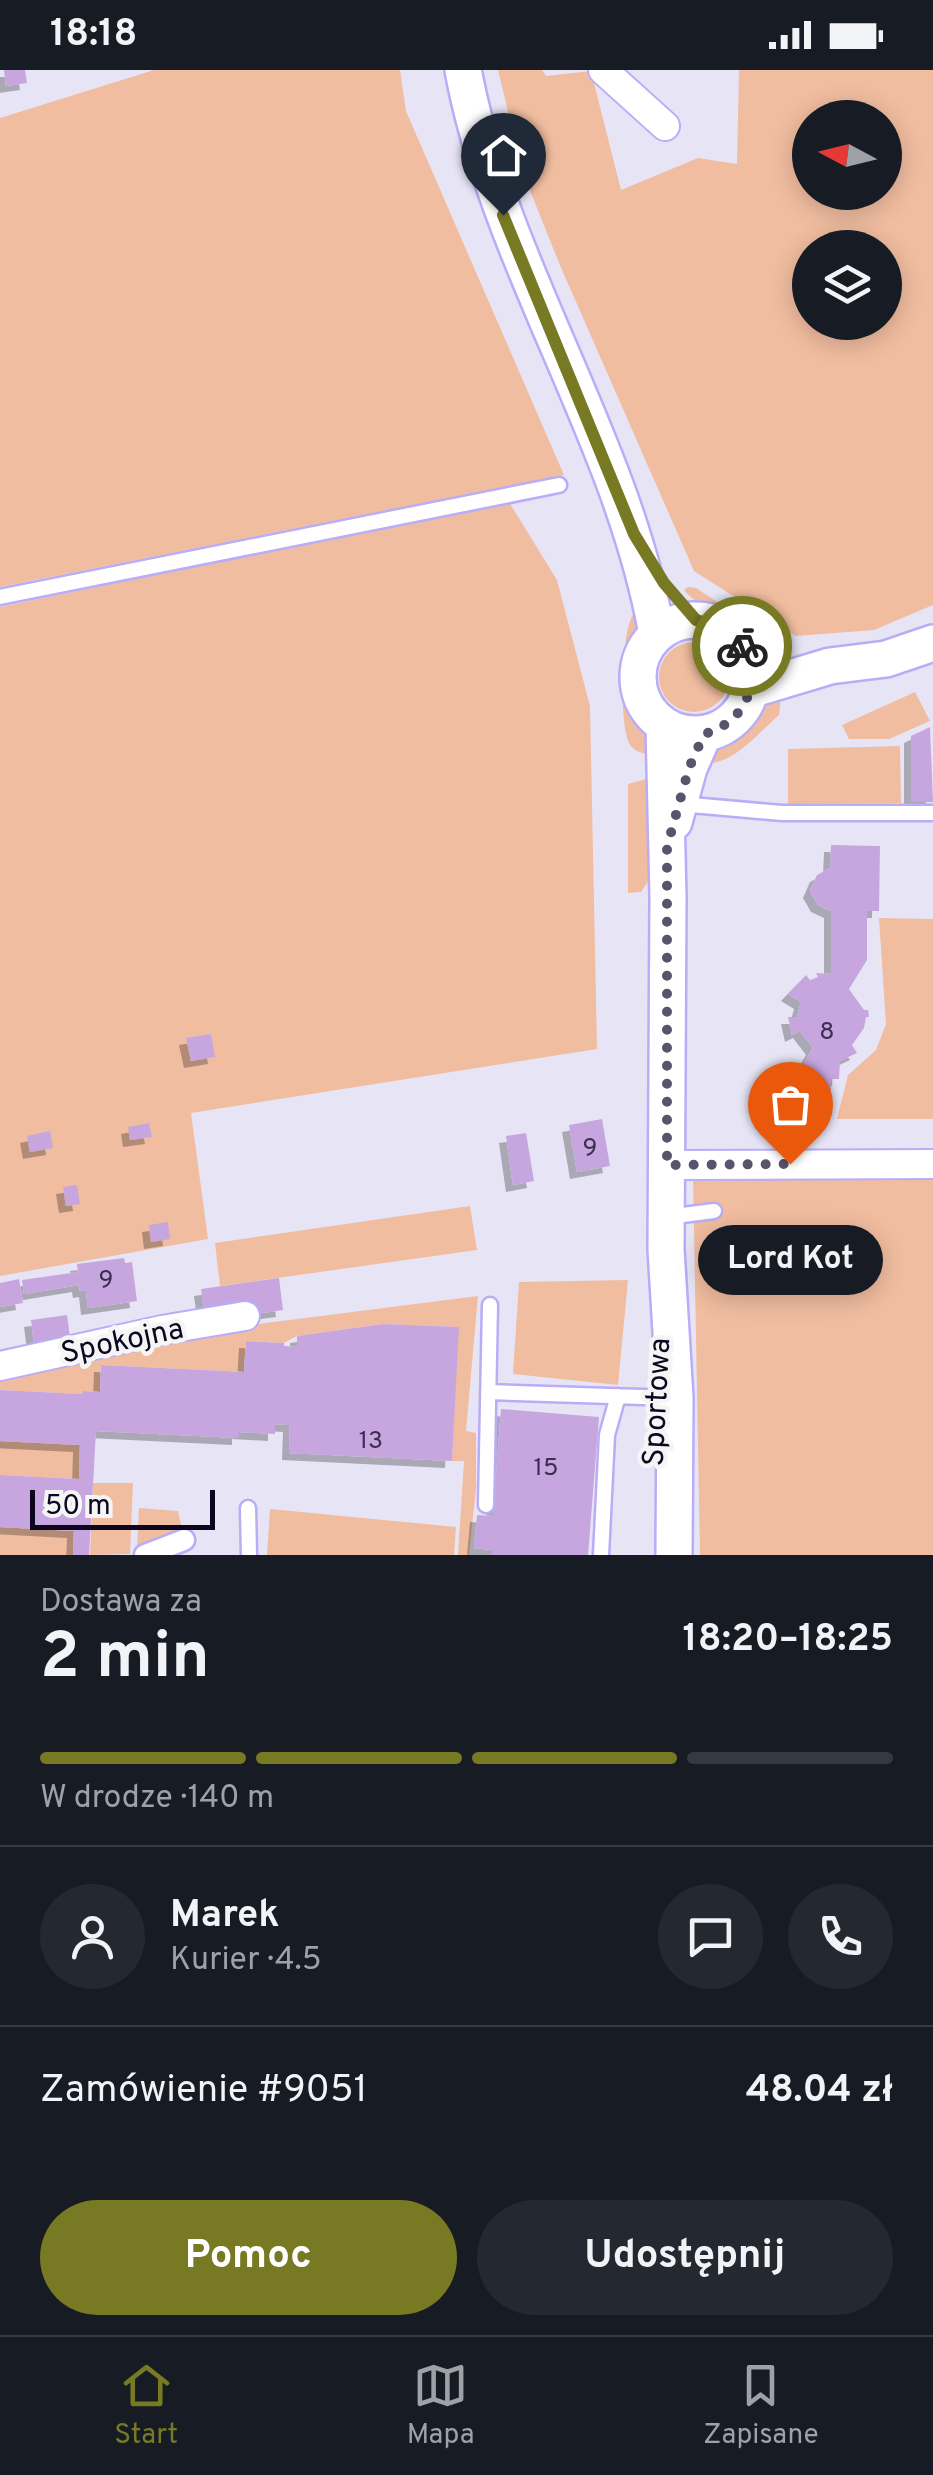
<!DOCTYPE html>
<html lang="pl">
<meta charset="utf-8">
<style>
body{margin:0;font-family:Overpass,sans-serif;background:#242831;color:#f1f3f6;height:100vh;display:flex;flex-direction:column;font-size:38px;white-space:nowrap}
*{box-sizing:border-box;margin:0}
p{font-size:32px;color:#9ea1a6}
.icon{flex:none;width:55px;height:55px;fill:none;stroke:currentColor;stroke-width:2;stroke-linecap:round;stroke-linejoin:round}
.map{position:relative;height:1485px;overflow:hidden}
.panel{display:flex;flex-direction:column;background:#171b24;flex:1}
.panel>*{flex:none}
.needle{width:65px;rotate:277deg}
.fabs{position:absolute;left:792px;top:30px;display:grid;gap:20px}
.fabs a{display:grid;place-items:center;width:110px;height:110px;border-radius:50%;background:#171b24;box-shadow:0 5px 25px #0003;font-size:50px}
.scale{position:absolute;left:30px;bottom:25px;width:185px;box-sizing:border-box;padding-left:10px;border:5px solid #0c0620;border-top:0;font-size:28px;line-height:35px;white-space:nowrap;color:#0c0620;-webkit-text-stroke:8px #f5f5f5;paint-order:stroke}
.pin{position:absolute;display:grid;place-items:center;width:85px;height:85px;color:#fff;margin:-102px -42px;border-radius:50% 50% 50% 0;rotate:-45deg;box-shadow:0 0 10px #0007}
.pin .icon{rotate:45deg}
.courier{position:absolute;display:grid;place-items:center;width:100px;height:100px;margin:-50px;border:8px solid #787a23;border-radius:50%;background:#fff;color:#222;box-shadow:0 2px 12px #0007}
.bubble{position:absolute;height:70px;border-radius:35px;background:#171b24;box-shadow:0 5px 25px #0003;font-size:32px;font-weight:700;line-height:70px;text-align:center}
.overview em{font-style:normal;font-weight:700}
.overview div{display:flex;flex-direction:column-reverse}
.overview{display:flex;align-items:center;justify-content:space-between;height:170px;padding:0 40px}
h1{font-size:65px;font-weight:700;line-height:75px}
.bar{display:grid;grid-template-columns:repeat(4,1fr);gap:15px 10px;align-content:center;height:120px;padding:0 40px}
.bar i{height:12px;border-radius:8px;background:#363941}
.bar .on{background:#787a23}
.bar p{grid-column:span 4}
.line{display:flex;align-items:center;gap:25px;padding:0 40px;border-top:2px solid #363941}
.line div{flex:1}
.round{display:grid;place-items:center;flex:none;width:105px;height:105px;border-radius:52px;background:#242831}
.primary-button{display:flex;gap:20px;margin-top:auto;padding:20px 40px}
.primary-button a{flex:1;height:115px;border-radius:60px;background:#787a23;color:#fff;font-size:40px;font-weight:700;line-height:115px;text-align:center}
.primary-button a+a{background:#242831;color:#f1f3f6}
.status{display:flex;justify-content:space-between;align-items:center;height:70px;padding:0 50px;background:#171b24;direction:ltr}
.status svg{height:28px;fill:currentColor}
.dock{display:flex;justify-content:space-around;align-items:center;height:140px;border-top:2px solid #363941;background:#171b24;font-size:28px;color:#9ea1a6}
.dock a{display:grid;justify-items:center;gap:5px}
.dock .on{color:#787a23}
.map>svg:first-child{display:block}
.green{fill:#f1bda0;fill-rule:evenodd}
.building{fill:#c7a6df;filter:url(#shadow)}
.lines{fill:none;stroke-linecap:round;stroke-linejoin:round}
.service-casing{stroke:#b9adf8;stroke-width:19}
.pedestrian-casing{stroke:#b9adf8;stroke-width:25}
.minor-casing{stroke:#b9adf8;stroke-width:32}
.tertiary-casing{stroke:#b9adf8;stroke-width:40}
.service{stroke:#fff;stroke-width:14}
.pedestrian{stroke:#fff;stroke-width:20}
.minor{stroke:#fff;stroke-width:28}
.tertiary{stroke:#fff;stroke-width:35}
.done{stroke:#59546b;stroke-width:10;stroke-dasharray:0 18}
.route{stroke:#787a23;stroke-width:12}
.labels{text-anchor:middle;stroke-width:9;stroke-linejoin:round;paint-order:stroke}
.number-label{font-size:25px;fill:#3b2e50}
.street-label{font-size:30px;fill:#0c0620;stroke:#f5f5f5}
</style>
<div class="status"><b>18:18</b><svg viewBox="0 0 49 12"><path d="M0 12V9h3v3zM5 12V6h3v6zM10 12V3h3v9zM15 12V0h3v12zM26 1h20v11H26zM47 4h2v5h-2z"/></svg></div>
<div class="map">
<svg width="933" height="1485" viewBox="0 0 933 1485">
<defs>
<filter id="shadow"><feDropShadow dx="-7" dy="7" stdDeviation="0" flood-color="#0004"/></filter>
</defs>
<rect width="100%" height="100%" fill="#e7e5f5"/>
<path class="green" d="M154,0H400L406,41L564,405L0,517V48Z
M498,0H542L546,6L591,1L621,120L698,88L737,94L739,0H933V535L874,560L796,566L694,501L559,193L523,103ZM810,48H885V122H810ZM810,178H885V252H810Z
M509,432L557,510L590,636L597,979L191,1043L208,1169L0,1206V537Z
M688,517L696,518L774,569L777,581C758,575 750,564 734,553C717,541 698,537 684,520Z
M636,540L644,558C610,627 643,624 649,684C641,683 633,681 629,673C619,652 620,555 636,540Z
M659 607a35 35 0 1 1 70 0a35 35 0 1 1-70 0Z
M915,622L930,651L889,669H849L842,655Z
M781,626L779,645C757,664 732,697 702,693C718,673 757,635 781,626Z
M900,676L901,733L788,734V679Z
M650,708L651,807L641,822L628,823V714Z
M879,848L933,849V1049H837L848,1005L876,980L886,954Z
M933,1105V1485H700L693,1106Z
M470,1136L477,1180L220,1216L215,1173Z
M628,1210L618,1315L513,1304L519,1212Z
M478,1226L466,1361L476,1363V1418L469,1485H458L464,1391H452L458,1257L383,1254L297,1266L284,1273L246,1271L244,1302L101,1295L100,1322L83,1321L82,1324L0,1320V1301L203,1261Z
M0,1371L80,1375L79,1409L0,1405Z
M93,1413H133L130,1484L90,1485Z
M139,1438L178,1441L183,1463L137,1479Z
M270,1439L456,1457L454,1485H267Z
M0,1457L74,1461L73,1485H0Z"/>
<path class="building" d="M4,0H25L27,13L6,16Z
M930,657L933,732H911V666Z
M831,775L880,776L879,841H867V890L849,919L864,940H868L869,947H866L864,958L852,975L857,983L840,991L839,1009H831V1029H783L813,978L800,961L792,965L788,947H797L801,932L788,924L806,905L810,910L818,907L816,903L831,904V841L818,835L810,821L817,805L830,798Z
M211,964L215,987L191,991L186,968Z
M602,1049L610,1096L577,1102L569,1055Z
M149,1053L152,1067L130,1070L128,1057Z
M50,1061L53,1078L30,1082L27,1066Z
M526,1063L534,1111L513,1115L506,1066Z
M77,1115L80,1134L66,1136L63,1117Z
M168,1152L170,1169L151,1172L149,1155Z
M124,1188L125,1193L132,1192L137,1231L88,1238L86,1220L80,1221L79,1215L24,1224L22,1210L78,1202L77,1194Z
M279,1208L283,1240L254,1244L253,1233L204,1240L201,1219Z
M19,1209L23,1233L0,1237V1213Z
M67,1245L71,1275L35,1280L31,1250Z
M383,1254L459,1257L452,1391L289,1383L290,1355L275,1354V1364L239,1362V1368L96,1361L89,1485H73L74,1461L0,1457V1405L79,1409L80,1375L0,1371V1320L82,1324L83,1321L100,1322L101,1295L244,1302L246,1271L284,1273V1276L297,1277V1266Z
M501,1339L599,1347L588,1485H492V1480L474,1478L477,1445L493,1446Z"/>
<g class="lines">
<defs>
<path id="service" d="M0,527L559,415
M680,734L782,743H933
M667,1147L714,1141
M488,1322L674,1328
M486,1435L490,1235
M248,1438L249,1485
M601,1485L607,1365L618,1326"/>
<path id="pedestrian" d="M145,1485L184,1470"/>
<path id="minor" d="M603,0L665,56
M667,1095L933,1094
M0,1296L162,1260L245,1246"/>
<path id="tertiary" d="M463,0C500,197 622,367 657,564
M638 607a57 57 0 1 1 114 0a57 57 0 1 1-114 0Z
M750,620L830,596L886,589L933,573
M664,655L668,827L666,1179L675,1328L674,1485
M674,752L689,698L704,664"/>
</defs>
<use href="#service" class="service-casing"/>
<use href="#pedestrian" class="pedestrian-casing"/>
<use href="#minor" class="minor-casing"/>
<use href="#tertiary" class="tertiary-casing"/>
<use href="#service" class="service"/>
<use href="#pedestrian" class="pedestrian"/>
<use href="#minor" class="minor"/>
<use href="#tertiary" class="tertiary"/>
</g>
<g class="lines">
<path class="done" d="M742,576C764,613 744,653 704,664L689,698L667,777V1095L790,1094"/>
<path class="route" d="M503,145L634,464L664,513L696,550L726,559L742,576"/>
</g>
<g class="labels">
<g class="number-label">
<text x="827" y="969">8</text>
<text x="590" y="1085">9</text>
<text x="106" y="1217">9</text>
<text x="371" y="1378">13</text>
<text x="546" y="1405">15</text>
</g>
<g class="street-label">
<text transform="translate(122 1270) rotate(-12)" y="10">Spokojna</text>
<text transform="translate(656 1332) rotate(-87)" y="10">Sportowa</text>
</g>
</g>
</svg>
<div class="fabs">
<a><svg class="needle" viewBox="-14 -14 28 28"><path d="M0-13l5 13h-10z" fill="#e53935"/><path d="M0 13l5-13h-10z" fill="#9ea1a6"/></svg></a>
<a><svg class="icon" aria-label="layers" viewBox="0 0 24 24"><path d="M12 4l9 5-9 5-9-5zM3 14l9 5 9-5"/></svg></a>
</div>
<div class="scale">50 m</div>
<div class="pin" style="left:790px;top:1094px;background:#ea580c"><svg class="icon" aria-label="bag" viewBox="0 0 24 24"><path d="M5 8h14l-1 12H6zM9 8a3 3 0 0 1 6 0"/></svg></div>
<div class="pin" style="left:503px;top:145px;background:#1f2937"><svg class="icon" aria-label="home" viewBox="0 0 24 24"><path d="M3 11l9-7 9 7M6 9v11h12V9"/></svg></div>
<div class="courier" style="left:742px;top:576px"><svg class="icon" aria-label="bike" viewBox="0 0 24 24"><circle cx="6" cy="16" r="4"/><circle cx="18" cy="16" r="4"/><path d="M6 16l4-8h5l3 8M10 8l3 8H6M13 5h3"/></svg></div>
<div class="bubble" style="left:698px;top:1155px;width:185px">Lord Kot</div>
</div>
<section class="panel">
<div class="overview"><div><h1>2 min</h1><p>Dostawa za</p></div><em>18:20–18:25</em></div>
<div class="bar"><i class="on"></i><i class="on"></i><i class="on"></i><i></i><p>W drodze · 140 m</p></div>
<div class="line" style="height:180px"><a class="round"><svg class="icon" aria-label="person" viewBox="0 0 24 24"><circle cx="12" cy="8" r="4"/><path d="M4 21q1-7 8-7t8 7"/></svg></a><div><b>Marek</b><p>Kurier · 4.5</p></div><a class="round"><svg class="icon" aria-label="chat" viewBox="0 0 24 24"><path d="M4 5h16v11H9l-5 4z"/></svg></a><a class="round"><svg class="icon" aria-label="phone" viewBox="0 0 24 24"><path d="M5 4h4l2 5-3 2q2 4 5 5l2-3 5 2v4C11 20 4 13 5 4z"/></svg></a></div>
<div class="line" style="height:130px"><div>Zamówienie #9051</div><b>48.04 zł</b></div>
<div class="primary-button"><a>Pomoc</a><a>Udostępnij</a></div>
</section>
<nav class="dock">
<a class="on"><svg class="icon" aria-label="home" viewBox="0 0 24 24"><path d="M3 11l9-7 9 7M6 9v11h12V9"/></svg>Start</a>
<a><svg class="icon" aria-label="map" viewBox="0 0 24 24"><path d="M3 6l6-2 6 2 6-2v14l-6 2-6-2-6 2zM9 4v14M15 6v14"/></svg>Mapa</a>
<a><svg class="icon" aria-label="saved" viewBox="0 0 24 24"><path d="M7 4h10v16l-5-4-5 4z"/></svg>Zapisane</a>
</nav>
